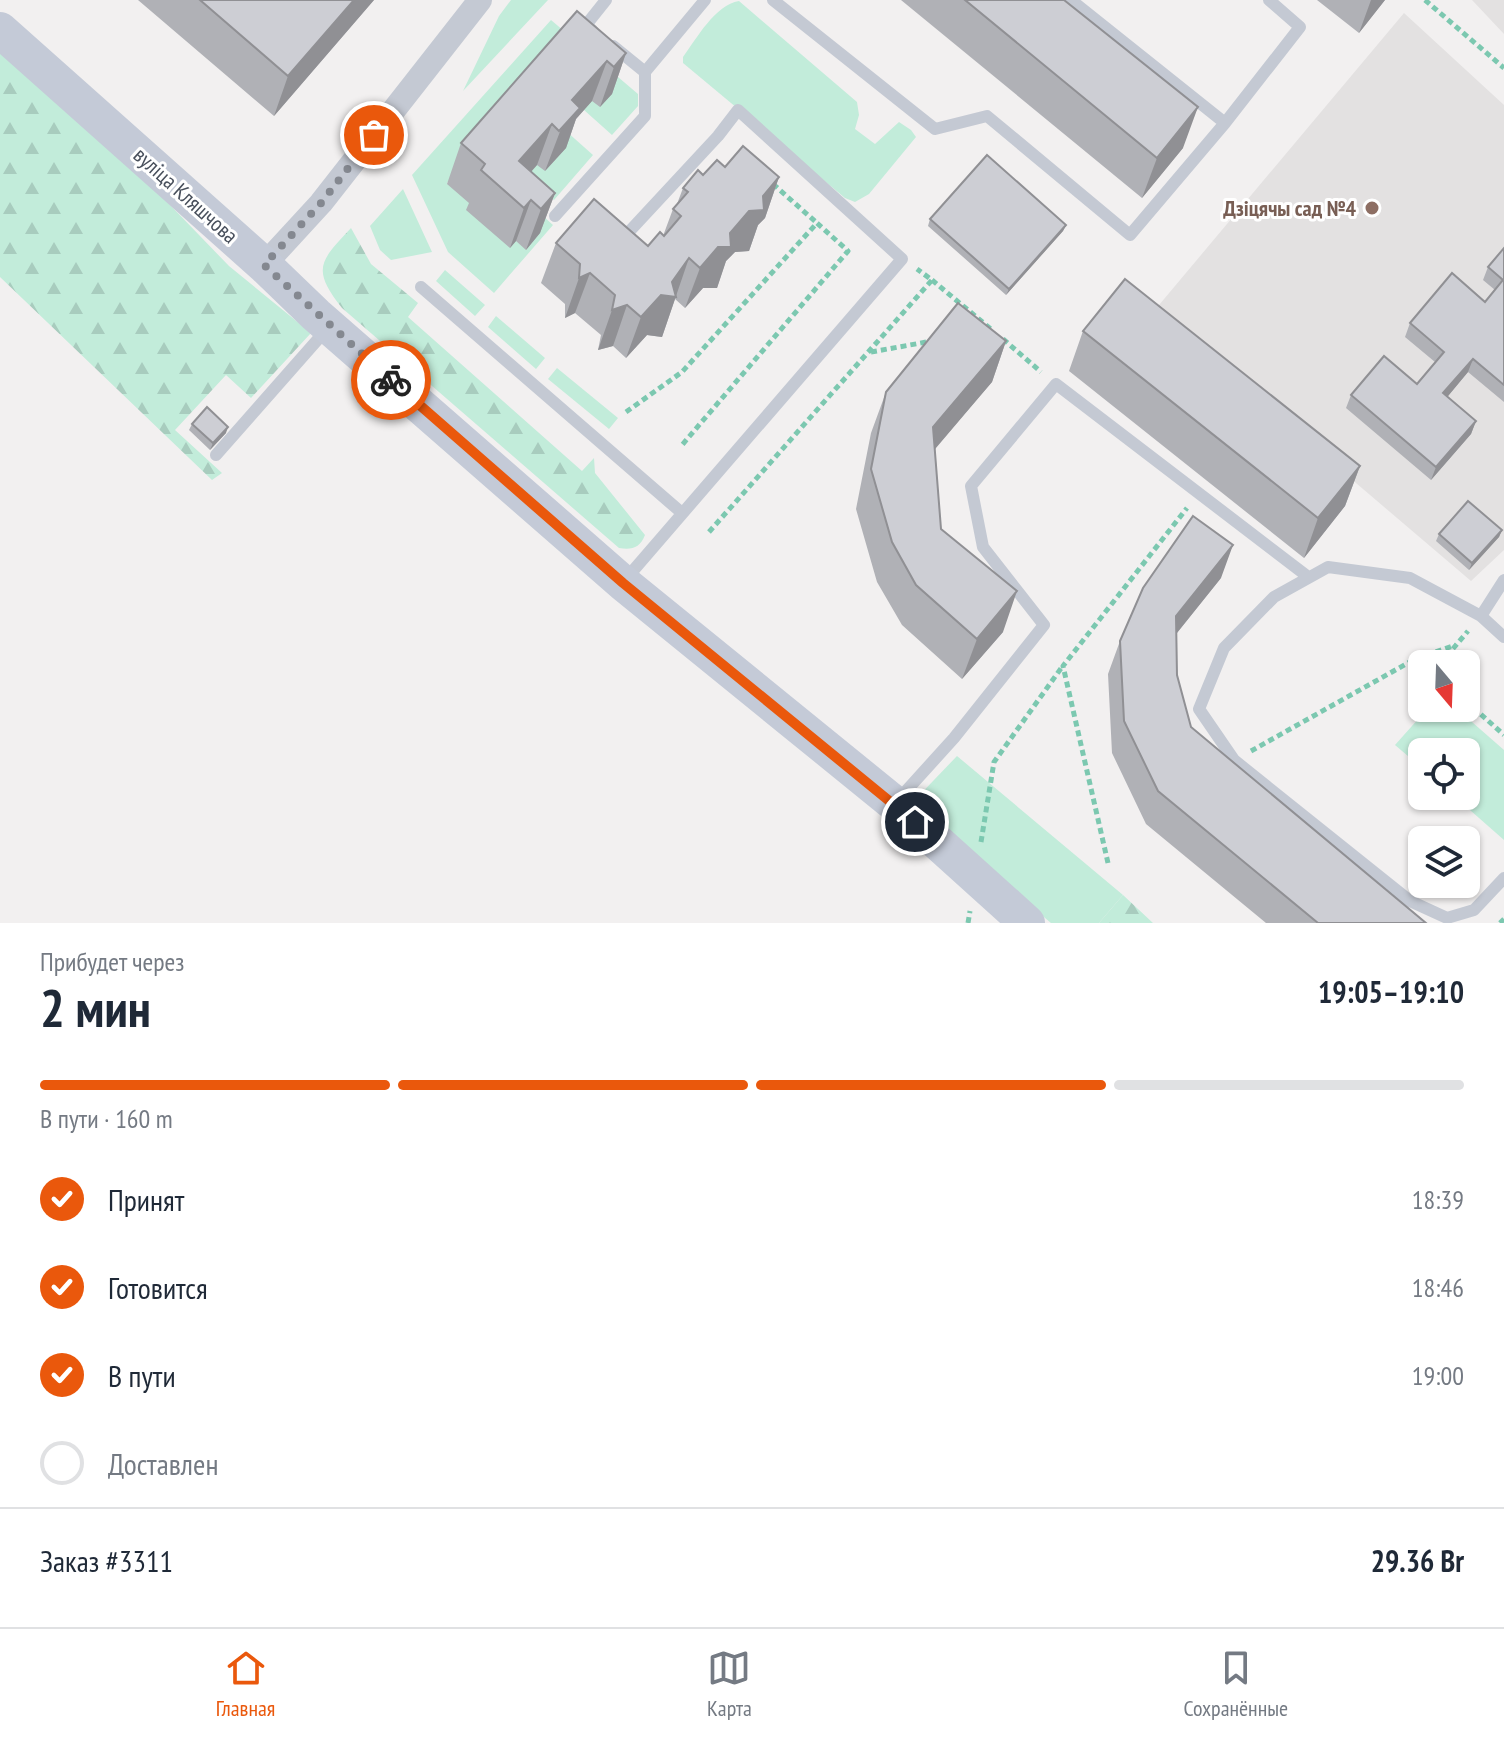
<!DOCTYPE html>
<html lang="ru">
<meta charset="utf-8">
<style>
body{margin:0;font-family:"PT Sans Narrow",sans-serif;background:#f2f2f3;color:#1f2937;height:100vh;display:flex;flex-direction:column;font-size:30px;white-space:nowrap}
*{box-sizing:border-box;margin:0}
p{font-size:26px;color:#747a83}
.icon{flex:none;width:44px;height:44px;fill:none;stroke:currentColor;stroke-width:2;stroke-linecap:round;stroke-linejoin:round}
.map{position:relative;height:923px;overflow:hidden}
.side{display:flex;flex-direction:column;background:#fff;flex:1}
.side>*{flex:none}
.needle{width:52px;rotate:161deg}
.buttons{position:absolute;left:1408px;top:650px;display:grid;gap:16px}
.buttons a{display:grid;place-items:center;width:72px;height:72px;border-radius:12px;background:#fff;box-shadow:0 2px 6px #0004;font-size:40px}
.pin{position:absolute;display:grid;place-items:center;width:68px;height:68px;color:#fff;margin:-34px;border:4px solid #fff;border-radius:50%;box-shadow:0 2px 8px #0007}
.courier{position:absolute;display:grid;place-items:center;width:80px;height:80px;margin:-40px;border:6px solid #ea580c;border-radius:50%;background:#fff;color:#222;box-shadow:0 2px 10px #0007}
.head em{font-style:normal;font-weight:700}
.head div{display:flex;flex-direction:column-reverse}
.head{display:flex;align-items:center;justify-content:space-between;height:136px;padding:0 40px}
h1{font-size:52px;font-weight:700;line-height:60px}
.bar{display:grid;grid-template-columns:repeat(4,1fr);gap:12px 8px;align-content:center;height:96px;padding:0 40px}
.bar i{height:10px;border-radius:6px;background:#e0e1e3}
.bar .on{background:#ea580c}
.bar p{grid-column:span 4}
.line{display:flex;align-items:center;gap:20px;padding:0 40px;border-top:2px solid #e0e1e3}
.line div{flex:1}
ol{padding:0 40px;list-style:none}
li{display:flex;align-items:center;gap:24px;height:88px}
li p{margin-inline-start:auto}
li .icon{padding:8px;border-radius:50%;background:#ea580c;color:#fff;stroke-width:4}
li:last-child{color:#747a83}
li i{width:44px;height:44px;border:4px solid #e0e1e3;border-radius:50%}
.menu{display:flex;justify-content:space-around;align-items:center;height:112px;border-top:2px solid #e0e1e3;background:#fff;font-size:22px;color:#747a83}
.menu a{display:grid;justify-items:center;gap:4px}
.menu .on{color:#ea580c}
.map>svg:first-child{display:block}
.education{fill:#e3e1e1}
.grass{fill:#c2ecda}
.forest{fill:url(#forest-firs)}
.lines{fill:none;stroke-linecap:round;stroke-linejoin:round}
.path{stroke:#7cc8b0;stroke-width:5;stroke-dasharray:6 4;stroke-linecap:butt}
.lane{stroke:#c4c9d3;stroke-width:12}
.street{stroke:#c4c9d3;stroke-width:24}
.secondary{stroke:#c4cad7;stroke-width:36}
.wall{fill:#b0b1b6}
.shaded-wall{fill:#909094}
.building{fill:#cdced4;stroke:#909094;stroke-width:2}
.done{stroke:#848890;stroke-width:8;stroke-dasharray:0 14.4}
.route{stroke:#ea580c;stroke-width:10}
.education-dot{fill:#8d6e63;stroke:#fff;stroke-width:3}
.labels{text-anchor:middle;stroke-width:6;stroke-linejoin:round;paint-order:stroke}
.street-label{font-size:22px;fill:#49505c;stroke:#fff}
.education-label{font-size:22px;font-weight:bold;fill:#785e54;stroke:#fff;text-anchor:end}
</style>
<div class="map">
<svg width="1504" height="923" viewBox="0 0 1504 923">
<defs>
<pattern id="forest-firs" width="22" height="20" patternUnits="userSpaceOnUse" patternTransform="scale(2)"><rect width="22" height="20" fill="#c2ecda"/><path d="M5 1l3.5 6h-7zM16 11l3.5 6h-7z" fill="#a8ccbe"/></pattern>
</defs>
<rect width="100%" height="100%" fill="#f2f0f0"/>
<path class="education" d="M1472,0H1504V34Z
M1404,13L1504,105V550L1471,581L1154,311Z"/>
<path class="grass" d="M511,0H548L463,91L499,16Z
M739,1L857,102L859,115L855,129L875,144L899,122L911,130L916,137L869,194L855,202L845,198L683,63V57C697,38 715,5 739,1Z
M551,20L638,94V106L612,135L584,110L562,51L447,183L526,249L514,190L553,225L494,293L448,252L412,175Z
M566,131L593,155L554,200L526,177Z
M403,189L432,252L391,260L380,250L370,226Z
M445,270L485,305L475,316L436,281Z
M496,316L545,358L536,369L488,327Z
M557,368L618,418L609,429L548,379Z
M1428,708H1456L1504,750V840L1454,796H1466V752H1422V768L1395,745Z
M957,756L1123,895L1099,923H1051L910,805Z"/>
<path class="forest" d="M0,51L144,178L229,266L311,333L251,398L226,375L175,430L222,473L212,480L0,277Z
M351,228L371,264L418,303L408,317L582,471L594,458L595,473L645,535C640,548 632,550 619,548L342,308C311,269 320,261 351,228Z
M1123,895L1153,923H1099Z"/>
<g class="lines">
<path class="path" d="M1425,0L1504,68
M773,184L817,223
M932,280L992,330
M1003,339L1041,372
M871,352L932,341
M626,412L682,372L817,223L848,251L682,445
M709,532L932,280L917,269
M1440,664L1468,631
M1466,701L1504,735
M1251,751L1415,659L1456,645
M981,842L994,762L1062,667
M1108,863L1063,666L1187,508
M968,923L970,911
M1500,923L1504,919"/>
<path class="lane" d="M773,0L935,129L987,116L1130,235L1225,123L1300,27L1269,0
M1071,0L1225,123
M592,30L586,25L606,0
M613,46L645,72
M555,216L645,116V72L705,0
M421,287L682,513
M216,455L327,329
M625,580L902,259L738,110L718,136L626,235
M1504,580L1481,616L1504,637
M1481,616L1410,578L1328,567L1274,597L1224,648L1199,709L1234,760L1410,901L1447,918L1474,910L1504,878
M897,801L954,738L1044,625L983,547L971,486L1056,384L1307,576"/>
<path class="street" d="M264,265L321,203L480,0"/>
<path class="secondary" d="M0,30L264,265L316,315L623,583L895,804L1027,923"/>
</g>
<path class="wall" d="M138,0H374L274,116Z
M901,0H1064L1183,148L1142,198Z
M1317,0H1385L1359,33Z
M577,11L626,53L612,94L600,107L592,101L576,119L566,148L545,171L537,165L531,172L555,193L540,233L526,250L516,241L510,248L466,210L469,203L447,184L461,143Z
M725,167L779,177L765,218L758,225L749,251L735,252L726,261L717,288H703L685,308L675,299L662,337L647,335L626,358L613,346L598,350L601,335L575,313L565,318V304L541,283L556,243L648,246L663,236L673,209L677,204L683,188L703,175Z
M930,219L1066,225L1063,231L1006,295L928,226Z
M1504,248V402L1468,372L1447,397L1476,421L1471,434L1431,480L1346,408L1351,395L1417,384L1435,362L1405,337L1410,323L1485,302L1495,290L1483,280L1488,267Z
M1083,331L1360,466L1345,506L1304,558L1069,371Z
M1006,341L992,382L935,448L941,529L1003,632L962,679L902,625L877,582L856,509L871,433L886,392Z
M192,424L226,433L210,450L189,430Z
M1502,530L1499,537L1469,570L1436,541L1439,534Z
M1221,578L1177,633V675L1191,727L1426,923H1266L1146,824L1112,753L1108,674L1120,641Z"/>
<path class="shaded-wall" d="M354,0H374L274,116L288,76Z
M1371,0H1385L1359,33Z
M626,53L612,94L600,107L614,67Z
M607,61L592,101L576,119L566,148L545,171L572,100Z
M1198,107L1183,148L1142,198L1157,158Z
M552,124L537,165L510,195L519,161Z
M779,177L765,218L758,225L749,251L735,252L726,261L717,288H703L685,308L700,268Z
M555,193L540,233L526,250L541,209Z
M531,200L516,241L510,248L524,208Z
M1066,225L1063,231L1006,295L1009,289Z
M689,258L662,337L647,335L626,358L641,317L672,282Z
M590,273L575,313L565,318L579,278Z
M627,305L613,346L598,350L612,310Z
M1006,341L992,382L919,468L933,427Z
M1473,359L1468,372L1439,407L1443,393Z
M1476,421L1471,434L1431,480L1436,467Z
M228,427L226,433L210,450L213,443Z
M1360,466L1345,506L1304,558L1318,518Z
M1502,530L1499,537L1469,570L1472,563Z
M1233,545L1221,578L1164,649L1176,616Z
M1017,591L1003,632L962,679L977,639Z"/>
<path class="building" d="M200,0H354L288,76Z
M965,0H1064L1198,107L1157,158Z
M577,11L626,53L614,67L607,61L572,100L580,108L559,131L552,124L519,161L555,193L541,209L531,200L524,208L481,170L485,164L461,143Z
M743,146L779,177L763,196L764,210L749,211L730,233L731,247H718L700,268L689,258L672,282L676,297L661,295L641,317L627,305L612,310L615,295L590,273L579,278L580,264L556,243L594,199L648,246L660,232L664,236L681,216L673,209L688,192L683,188L698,170L703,175L717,160L725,167Z
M987,155L1066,225L1009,289L930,219Z
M1504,248V385L1473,359L1443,393L1476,421L1436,467L1351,395L1384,356L1417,384L1444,352L1410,323L1452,273L1485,302L1503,280L1488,267Z
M1125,279L1360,466L1318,518L1083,331Z
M958,303L1006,341L933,427L941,529L1017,591L977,639L916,585L892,542L871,469L886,392Z
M207,407L228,427L213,443L192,424Z
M1468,501L1502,530L1472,563L1439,534Z
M1193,516L1233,545L1176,616L1177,675L1191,727L1426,923H1318L1158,791L1124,721L1120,641L1143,588Z"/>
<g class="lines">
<path class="done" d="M374,135L321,203L264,265L391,380"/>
<path class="route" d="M391,380L623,583L915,822"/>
</g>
<circle class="education-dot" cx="1372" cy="208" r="8"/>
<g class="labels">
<g class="street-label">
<text transform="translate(186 195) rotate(42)" y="8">вуліца Кляшчова</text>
</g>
<g class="education-label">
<text x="1356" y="216">Дзіцячы сад №4</text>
</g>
</g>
</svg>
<div class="buttons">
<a><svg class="needle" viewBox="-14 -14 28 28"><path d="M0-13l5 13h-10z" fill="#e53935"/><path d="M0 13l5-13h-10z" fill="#747a83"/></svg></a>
<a><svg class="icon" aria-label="locate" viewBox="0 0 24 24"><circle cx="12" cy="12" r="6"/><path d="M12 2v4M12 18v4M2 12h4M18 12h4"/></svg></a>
<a><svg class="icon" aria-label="layers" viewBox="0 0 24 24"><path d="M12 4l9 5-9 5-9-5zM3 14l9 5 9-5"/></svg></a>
</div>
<div class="pin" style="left:374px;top:135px;background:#ea580c"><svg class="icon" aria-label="bag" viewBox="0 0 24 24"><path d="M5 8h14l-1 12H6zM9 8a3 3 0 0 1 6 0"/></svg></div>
<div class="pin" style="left:915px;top:822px;background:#1f2937"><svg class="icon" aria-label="home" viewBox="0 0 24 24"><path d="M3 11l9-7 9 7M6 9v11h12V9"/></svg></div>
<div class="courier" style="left:391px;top:380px"><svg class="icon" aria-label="bike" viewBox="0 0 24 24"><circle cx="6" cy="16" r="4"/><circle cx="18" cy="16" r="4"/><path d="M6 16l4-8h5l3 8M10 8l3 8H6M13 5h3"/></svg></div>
</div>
<section class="side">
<div class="head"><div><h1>2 мин</h1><p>Прибудет через</p></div><em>19:05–19:10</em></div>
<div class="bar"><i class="on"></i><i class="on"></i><i class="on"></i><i></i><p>В пути · 160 m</p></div>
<ol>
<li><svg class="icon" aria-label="check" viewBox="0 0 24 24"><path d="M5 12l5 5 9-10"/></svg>Принят<p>18:39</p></li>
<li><svg class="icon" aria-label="check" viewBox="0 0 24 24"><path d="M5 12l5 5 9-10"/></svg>Готовится<p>18:46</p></li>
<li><svg class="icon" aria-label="check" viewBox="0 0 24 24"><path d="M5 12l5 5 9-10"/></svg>В пути<p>19:00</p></li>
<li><i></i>Доставлен</li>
</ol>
<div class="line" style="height:104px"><div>Заказ #3311</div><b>29.36 Br</b></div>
</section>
<nav class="menu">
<a class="on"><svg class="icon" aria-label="home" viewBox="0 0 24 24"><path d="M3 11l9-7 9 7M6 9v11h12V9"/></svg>Главная</a>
<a><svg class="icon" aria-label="map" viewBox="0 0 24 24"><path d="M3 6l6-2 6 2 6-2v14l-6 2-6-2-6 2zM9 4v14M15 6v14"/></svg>Карта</a>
<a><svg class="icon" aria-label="saved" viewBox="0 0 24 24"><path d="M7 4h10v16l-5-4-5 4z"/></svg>Сохранённые</a>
</nav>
